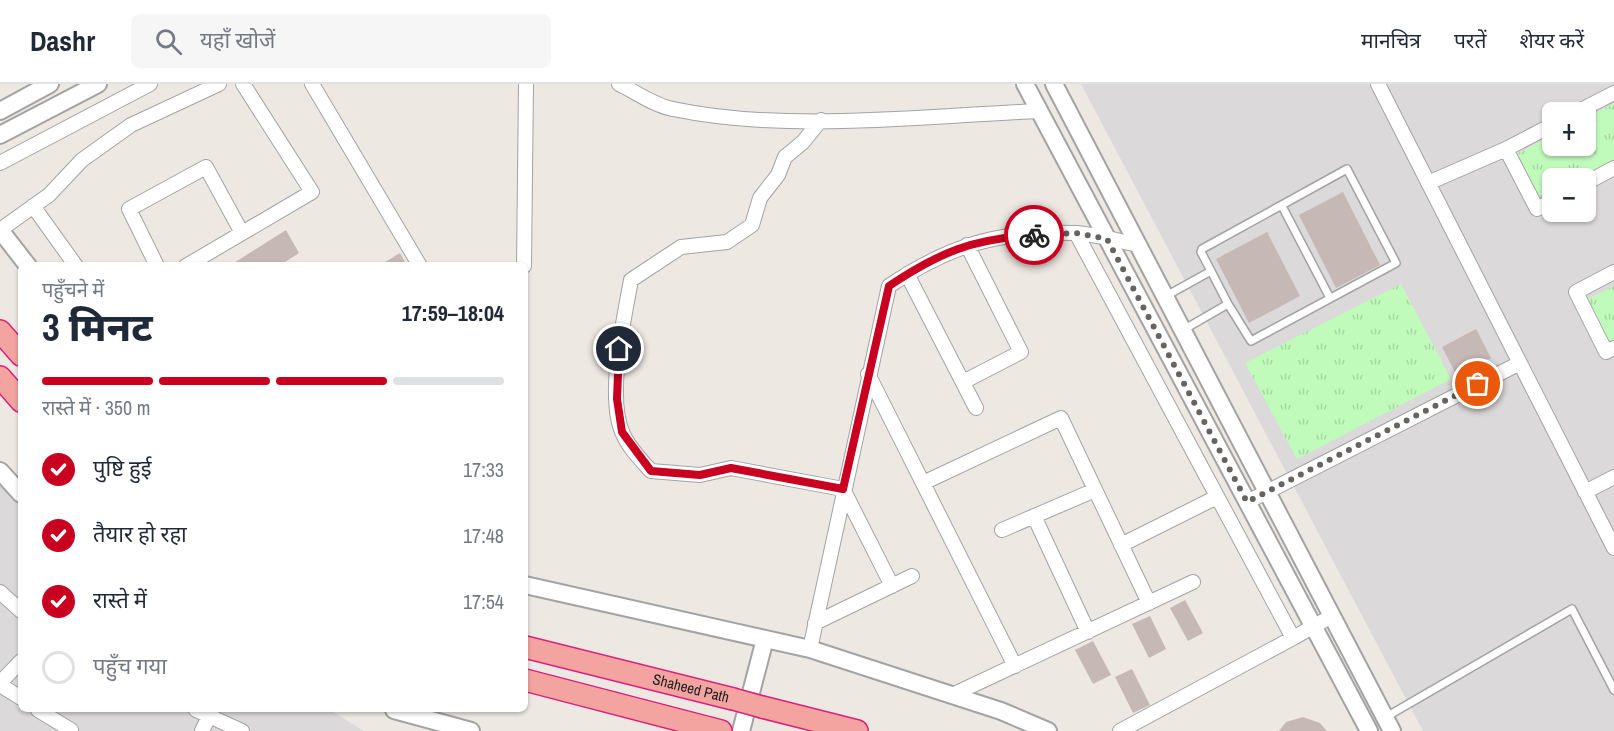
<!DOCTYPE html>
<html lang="hi">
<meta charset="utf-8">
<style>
body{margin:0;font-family:"Archivo Narrow","Noto Sans Devanagari",sans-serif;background:#f6f6f7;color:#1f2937;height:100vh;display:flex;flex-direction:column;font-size:22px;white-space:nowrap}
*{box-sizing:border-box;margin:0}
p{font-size:20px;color:#747a83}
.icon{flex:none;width:33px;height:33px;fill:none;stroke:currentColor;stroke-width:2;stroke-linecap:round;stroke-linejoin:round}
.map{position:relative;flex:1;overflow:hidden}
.panel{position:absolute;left:18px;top:178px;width:510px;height:450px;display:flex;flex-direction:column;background:#fff;border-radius:9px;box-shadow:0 2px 4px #0004}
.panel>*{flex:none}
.buttons{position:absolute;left:1542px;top:18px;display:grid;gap:12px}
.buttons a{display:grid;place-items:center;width:54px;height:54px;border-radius:9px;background:#fff;box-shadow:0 2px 4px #0004;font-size:30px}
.pin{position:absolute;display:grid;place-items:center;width:51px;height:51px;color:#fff;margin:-26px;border:3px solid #fff;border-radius:50%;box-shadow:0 2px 6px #0007}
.courier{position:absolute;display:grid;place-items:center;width:60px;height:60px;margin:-30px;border:4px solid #c90020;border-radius:50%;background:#fff;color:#222;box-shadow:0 2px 8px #0007}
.overview em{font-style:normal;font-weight:800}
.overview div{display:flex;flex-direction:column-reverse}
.overview{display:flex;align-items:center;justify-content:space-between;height:102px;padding:0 24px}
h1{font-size:39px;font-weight:800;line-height:45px}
.bar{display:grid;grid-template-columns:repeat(4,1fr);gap:9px 6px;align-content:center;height:72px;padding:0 24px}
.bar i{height:8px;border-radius:4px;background:#e0e1e3}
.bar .current{background:#c90020}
.bar p{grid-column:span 4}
ol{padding:0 24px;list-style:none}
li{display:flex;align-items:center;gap:18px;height:66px}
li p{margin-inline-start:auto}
li .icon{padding:6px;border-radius:50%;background:#c90020;color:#fff;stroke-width:4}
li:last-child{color:#747a83}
li i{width:33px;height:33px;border:3px solid #e0e1e3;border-radius:50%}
header{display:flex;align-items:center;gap:36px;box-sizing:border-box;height:84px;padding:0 30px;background:#fff;border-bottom:2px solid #e0e1e3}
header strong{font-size:28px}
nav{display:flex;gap:33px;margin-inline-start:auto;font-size:21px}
.search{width:420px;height:54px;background:#f6f6f7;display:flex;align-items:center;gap:15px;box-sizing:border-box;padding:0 21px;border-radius:9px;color:#747a83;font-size:22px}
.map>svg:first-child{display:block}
.residential{fill:#dbd9da;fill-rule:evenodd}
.park{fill:url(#park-tufts)}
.building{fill:#c6b9b5}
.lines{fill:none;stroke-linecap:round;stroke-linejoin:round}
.service-casing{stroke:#a3a3a3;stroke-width:10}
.minor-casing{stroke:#a3a3a3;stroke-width:16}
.tertiary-casing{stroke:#a3a3a3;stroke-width:20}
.trunk-casing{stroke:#dc1f7e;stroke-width:24}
.service{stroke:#fff;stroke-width:7}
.minor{stroke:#fff;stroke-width:14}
.tertiary{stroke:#fff;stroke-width:16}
.trunk{stroke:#f4a4a0;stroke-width:21}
.trunk-bridge-casing{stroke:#dc1f7e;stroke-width:24;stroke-linecap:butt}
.trunk-bridge{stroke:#f4a4a0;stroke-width:21}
.done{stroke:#666361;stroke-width:6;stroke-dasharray:0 10.8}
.route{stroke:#c90020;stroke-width:8}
.labels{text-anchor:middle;stroke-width:5;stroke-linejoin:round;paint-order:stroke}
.street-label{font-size:15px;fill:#1c1c1c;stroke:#fff}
</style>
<header>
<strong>Dashr</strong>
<div class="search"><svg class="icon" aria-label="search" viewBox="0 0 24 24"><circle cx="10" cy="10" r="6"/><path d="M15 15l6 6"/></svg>यहाँ खोजें</div>
<nav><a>मानचित्र</a><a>परतें</a><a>शेयर करें</a></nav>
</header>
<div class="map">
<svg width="1614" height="647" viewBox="0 0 1614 647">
<defs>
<pattern id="park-tufts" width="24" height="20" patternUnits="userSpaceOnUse" patternTransform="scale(1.5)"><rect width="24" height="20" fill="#c1fbbc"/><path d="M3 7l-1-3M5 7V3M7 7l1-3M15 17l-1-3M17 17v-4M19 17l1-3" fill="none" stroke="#a5d7a1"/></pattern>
</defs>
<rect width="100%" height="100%" fill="#eee8e2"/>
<path class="residential" d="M1081,0H1614V647H1423ZM1552,28H1586V62H1552ZM1552,94H1586V128H1552Z
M0,390L21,411V626H330L364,647H0Z"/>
<path class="park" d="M1614,19V77L1580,94H1552V109L1537,117L1513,72L1552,51V62H1586V34Z
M1401,200L1451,295L1297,375L1245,279Z
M1614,202V260L1611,262L1586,216Z"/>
<path class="building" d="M1343,108L1380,181L1336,204L1299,131Z
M286,146L299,169L279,182H229Z
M1267,148L1300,212L1249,239L1216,175Z
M400,169L407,182H383L382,180Z
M1476,245L1491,274L1457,292L1442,263Z
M1185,516L1203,549L1188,557L1170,524Z
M1150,532L1166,565L1149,574L1132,540Z
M1093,557L1111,591L1093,600L1075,566Z
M1132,585L1150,621L1133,629L1115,593Z
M1303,633L1320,639L1327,647H1279L1286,638Z"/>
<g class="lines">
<defs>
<path id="service" d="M1282,122L1330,214
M1211,187L1228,220
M1166,212L1211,187L1201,168L1202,165L1347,85L1396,179L1251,257L1228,220L1183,246
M1386,633L1572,525L1614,606"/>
<path id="minor" d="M312,0L420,182
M619,0C636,8 655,22 673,25C787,49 923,32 1039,27
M1378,0L1614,464
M1577,28L1614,9
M821,36L803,58L785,73L778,91L760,114L752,141L727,158L681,163L631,196C624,235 606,314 623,350C629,364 641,376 651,387L700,391L731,384L843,405L892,502
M1552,41L1506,65L1537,125L1552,117
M0,79L150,0
M1428,99L1506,65
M1586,99L1614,84
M33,122L76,182
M0,146L49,111L82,76L131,41L219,0
M1076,149L1293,554L1120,647
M157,182L129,125L206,83L242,149
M186,182L312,108L243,0
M524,182L526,0
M1614,188L1576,208L1606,268L1614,264
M907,190L976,324
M868,290L1015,582
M963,298L1021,268L967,161
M923,399L1061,334L1149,519
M1585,408L1614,393
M1247,418L1520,279
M1034,432L1088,548
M1002,446L1095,406
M1121,461L1217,413
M0,508L21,527
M815,539L912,492
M1293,554L1332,532
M810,565L889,202C950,161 1000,146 1075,149C1096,150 1118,157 1138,161
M0,599L21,577
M0,601L21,614
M952,611L1193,498
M38,626L71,646
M196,626L242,647
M202,647L212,626"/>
<path id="tertiary" d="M1025,0L1369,647
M1054,0L1392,647
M0,27L50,0
M0,51L98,0
M0,146L28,182
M0,387L21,410
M525,501L810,565L1001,627L1048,647
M394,626L471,647
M741,647L765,555"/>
<g id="trunk">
<path d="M0,247L21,271"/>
<path d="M0,293L21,317"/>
<path id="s1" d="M525,563L733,615"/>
<path d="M525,596L721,647"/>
<path d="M762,623L857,647"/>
</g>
</defs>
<use href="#service" class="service-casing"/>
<use href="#minor" class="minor-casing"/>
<use href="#tertiary" class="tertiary-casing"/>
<use href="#trunk" class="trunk-casing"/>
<use href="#service" class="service"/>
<use href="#minor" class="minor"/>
<use href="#tertiary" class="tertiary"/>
<use href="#trunk" class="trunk"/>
<defs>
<path id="trunk-bridge" d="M733,615L762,623"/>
</defs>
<use href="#trunk-bridge" class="trunk-bridge-casing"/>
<use href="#trunk-bridge" class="trunk-bridge"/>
</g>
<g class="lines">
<path class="done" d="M1034,151L1076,149L1107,155L1247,418L1478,300"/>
<path class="route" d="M619,265L617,315L622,348L651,387L700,391L731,384L843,405L889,202C940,168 972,155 1034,151"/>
</g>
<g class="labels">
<g class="street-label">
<text dy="5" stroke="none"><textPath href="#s1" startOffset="171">Shaheed Path</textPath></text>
</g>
</g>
</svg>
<div class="buttons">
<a>+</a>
<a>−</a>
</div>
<div class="pin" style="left:1478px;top:300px;background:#ea580c"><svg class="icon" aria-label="bag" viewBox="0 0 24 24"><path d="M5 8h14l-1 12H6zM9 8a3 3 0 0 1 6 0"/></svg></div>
<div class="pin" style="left:619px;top:265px;background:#1f2937"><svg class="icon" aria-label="home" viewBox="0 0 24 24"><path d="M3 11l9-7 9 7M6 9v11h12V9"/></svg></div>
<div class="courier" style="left:1034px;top:151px"><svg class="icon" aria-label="bike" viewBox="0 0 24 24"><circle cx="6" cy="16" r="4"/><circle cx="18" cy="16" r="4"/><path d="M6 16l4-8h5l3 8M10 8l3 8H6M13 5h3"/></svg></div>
<section class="panel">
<div class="overview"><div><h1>3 मिनट</h1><p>पहुँचने में</p></div><em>17:59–18:04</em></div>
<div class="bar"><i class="current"></i><i class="current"></i><i class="current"></i><i></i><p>रास्ते में · 350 m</p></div>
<ol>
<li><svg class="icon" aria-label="check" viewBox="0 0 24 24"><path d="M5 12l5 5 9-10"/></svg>पुष्टि हुई<p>17:33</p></li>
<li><svg class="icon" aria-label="check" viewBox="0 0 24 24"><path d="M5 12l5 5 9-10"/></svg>तैयार हो रहा<p>17:48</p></li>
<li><svg class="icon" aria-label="check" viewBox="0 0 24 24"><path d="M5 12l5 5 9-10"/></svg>रास्ते में<p>17:54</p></li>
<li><i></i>पहुँच गया</li>
</ol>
</section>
</div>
